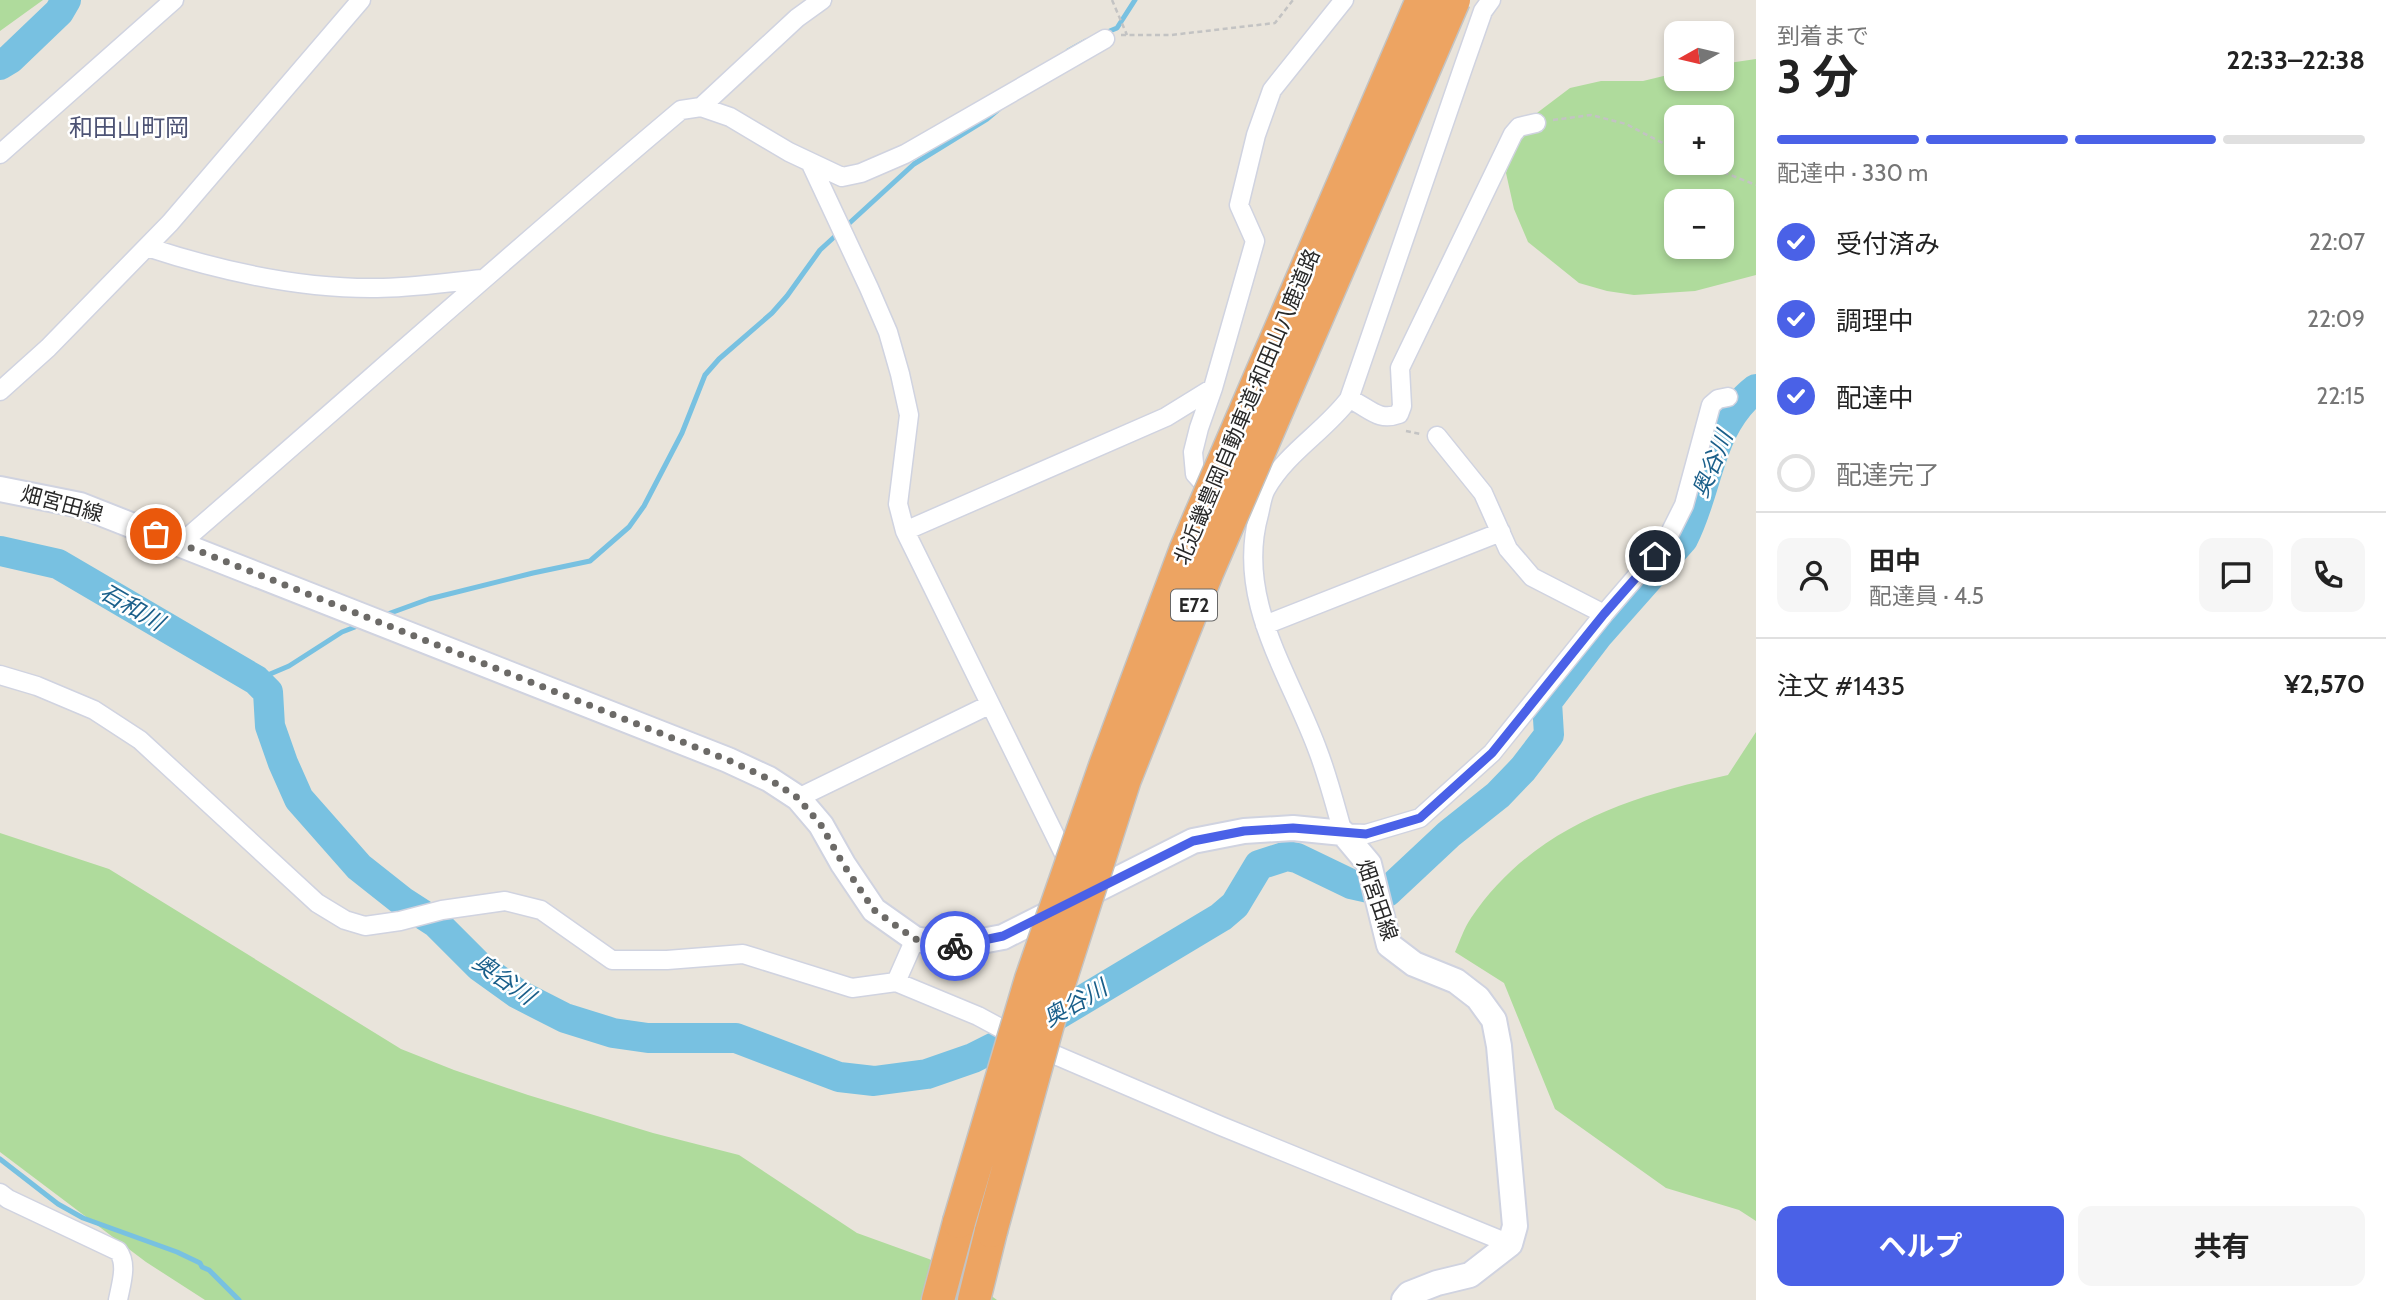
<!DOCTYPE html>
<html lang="ja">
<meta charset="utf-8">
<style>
body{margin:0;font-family:Cabin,"Noto Sans JP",sans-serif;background:#f6f6f6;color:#222;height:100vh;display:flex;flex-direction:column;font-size:26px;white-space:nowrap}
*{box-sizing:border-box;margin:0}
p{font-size:23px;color:#767676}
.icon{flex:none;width:38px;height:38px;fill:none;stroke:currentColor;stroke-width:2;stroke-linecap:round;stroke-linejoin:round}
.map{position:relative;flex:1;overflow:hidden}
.panel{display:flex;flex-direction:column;background:#fff;width:630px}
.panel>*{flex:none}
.needle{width:46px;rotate:262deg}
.fabs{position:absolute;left:1664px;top:21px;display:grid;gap:14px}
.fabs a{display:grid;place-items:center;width:70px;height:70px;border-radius:14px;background:#fff;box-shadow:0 4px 10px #0003;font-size:35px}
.pin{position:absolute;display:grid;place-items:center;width:60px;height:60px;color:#fff;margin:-30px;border:4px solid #fff;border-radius:50%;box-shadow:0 2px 7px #0007}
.courier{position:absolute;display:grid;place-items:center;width:70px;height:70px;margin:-35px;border:5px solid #4a61e7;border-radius:50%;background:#fff;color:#222;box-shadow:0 2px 9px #0007}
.head em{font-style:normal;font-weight:700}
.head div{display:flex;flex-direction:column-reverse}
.head{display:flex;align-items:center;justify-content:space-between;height:119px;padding:0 21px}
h1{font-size:46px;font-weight:700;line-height:52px}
.bar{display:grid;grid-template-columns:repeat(4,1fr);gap:10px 7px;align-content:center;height:84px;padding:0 21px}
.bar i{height:9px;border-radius:5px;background:#e0e0e0}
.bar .current{background:#4a61e7}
.bar p{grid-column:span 4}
.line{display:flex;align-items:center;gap:18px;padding:0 21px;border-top:2px solid #e0e0e0}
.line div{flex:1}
.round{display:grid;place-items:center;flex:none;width:74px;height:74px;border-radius:14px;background:#f6f6f6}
ol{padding:0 21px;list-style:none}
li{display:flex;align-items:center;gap:21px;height:77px}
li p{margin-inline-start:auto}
li .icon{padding:7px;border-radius:50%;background:#4a61e7;color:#fff;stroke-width:4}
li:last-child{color:#767676}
li i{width:38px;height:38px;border:4px solid #e0e0e0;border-radius:50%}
.cta{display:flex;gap:14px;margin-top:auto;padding:14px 21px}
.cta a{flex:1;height:80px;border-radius:14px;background:#4a61e7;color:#fff;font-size:28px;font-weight:700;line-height:80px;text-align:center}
.cta a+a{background:#f6f6f6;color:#222}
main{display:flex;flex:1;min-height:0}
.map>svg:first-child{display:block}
.green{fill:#afdb9c;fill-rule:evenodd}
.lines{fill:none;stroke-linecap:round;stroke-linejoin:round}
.stream{stroke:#78c1e1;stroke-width:5}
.river{stroke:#78c1e1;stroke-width:30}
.minor-casing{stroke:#d0d3e0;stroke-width:21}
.secondary-casing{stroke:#d0d3e0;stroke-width:28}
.motorway-casing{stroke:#c3c3c3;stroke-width:35}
.path{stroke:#c3c3c3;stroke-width:2.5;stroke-dasharray:5 3.5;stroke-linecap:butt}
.minor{stroke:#fff;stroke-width:18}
.secondary{stroke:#fff;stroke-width:24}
.motorway{stroke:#eda462;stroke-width:32}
.motorway-bridge-casing{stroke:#c3c3c3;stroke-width:35;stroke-linecap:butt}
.motorway-bridge{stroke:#eda462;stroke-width:32}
.done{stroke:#6c6a67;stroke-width:7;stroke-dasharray:0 12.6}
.route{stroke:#4a61e7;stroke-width:9}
.labels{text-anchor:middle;stroke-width:5;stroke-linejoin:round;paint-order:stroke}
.shield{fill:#fff;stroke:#686868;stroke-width:2}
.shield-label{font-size:19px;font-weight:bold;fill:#282828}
.street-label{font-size:21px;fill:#282828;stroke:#fff}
.water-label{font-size:23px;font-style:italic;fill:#1a5f8a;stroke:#fff}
.quarter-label{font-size:24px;fill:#4d5374;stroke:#fff}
</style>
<main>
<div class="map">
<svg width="1756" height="1300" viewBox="0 0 1756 1300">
<rect width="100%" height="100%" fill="#e9e4db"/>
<path class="green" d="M0,0H43L0,31Z
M1756,59V275L1695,291L1634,295L1607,291L1579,283L1528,242L1514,209L1506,173L1513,146L1525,122L1570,88L1601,81H1643L1676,73V79H1722V64ZM1676,117H1722V163H1676ZM1676,201H1722V247H1676Z
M1756,732V1221L1739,1210L1666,1188L1555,1109L1504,983L1455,952C1460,941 1464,928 1471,918C1532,828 1627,797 1728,775Z
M0,833L109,869L401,1049L454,1070L528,1095L653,1133L739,1155L857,1233L929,1259L972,1282L997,1300H205L146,1262L0,1152Z"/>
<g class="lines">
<path class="stream" d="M1105,33L1117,28L1135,0
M1068,51L1086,41
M385,615L429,599L533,573L590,561L629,527L644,506L682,433L705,375L719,359L772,313L787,296L820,250L914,164L987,119L999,109
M256,680L289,666L342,632L360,625
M0,1159L58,1204L83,1218L177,1252L200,1263L202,1267L209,1270L239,1300"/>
<path class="river" d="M0,65L10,59L59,12L66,0
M0,551L58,564L256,680L268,692L270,726L283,763L299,799L359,867L402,901L436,923L479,966L518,994L565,1018L613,1033L648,1038H736L839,1077L874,1081L927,1074L973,1058L1054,1017L1221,917L1235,905L1259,865L1287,856L1297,858L1351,884L1387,892L1449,834L1498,795L1523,769L1549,735L1547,702L1599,634L1683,539C1709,489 1708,426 1756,389"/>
<defs>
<path id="minor" d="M1491,0L1483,11L1464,65L1349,399C1324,432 1287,452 1266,489C1262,496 1261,506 1259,514C1235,600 1290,674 1318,751C1328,777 1335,805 1343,833L1366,834L1420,818L1492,753L1604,614L1665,543L1684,505L1711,405L1718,399L1728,397
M701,107L797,18L822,0
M0,154L174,0
M810,162L869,288L888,332L900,374L909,415L898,504L905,531L1071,868
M147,247C220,271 299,289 377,288C412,288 448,282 483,279
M0,391L48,348L170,223L361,0
M1349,399C1369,407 1377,422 1399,414L1402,406L1400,368L1513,134L1519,127L1536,123
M1437,436L1483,493L1508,549L1532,577L1604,614
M1214,495L1195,474L1193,452L1199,428L1213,388L1255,241L1239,205L1256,135L1272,90L1344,0
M905,531L1166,417L1213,388
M181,543C348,399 512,252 681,110L701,107L730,117L789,152L842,177L861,173L905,154L1105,39
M1265,625L1501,532
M0,675L37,686L94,710L140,740L317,903L345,920L365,926L400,921L442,910L505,901L541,910L612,960H667L743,954L852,988L896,982L915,939
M798,798L989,705
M896,982L978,1016L1032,1045L1221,1126L1510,1244
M0,1193L8,1199L118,1251C128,1264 121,1284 118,1300"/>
<path id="secondary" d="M0,489L80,505L728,760L769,779L798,798L821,825L843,864L874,910L915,939L955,946L1003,937L1193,841L1244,831L1293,828L1343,833L1369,864L1389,945L1414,964L1456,981L1478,998L1494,1020L1499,1046L1515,1226L1510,1244L1470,1275L1437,1283L1409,1294L1404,1300"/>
<path id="motorway" d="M938,1300L959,1222
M974,1300L991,1231"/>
</defs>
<use href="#minor" class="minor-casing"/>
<use href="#secondary" class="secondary-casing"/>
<use href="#motorway" class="motorway-casing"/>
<path class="path" d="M1112,0L1127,35
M1121,35H1171L1275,23L1293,0
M1553,120L1591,115L1626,124L1676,150
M1700,163L1756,185
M1406,431L1420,434"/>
<use href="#minor" class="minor"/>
<use href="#secondary" class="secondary"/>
<use href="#motorway" class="motorway"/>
<defs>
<path id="motorway-bridge" d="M959,1222L1031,979L1105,766L1185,551L1422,0
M991,1231L1059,984L1125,779L1207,573L1454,0"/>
</defs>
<use href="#motorway-bridge" class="motorway-bridge-casing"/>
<use href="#motorway-bridge" class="motorway-bridge"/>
</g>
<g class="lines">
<path class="done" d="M156,534L728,760L769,779L798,798L821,825L843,864L874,910L915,939L955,946"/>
<path class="route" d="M955,946L1003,936L1193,841L1244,831L1293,828L1366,834L1420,818L1492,753L1604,614L1655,556"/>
</g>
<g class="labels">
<rect class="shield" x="1171" y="589.5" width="46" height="31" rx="5"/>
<g class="shield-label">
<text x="1194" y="612">E72</text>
</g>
<g class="street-label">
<text transform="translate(1247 407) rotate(-67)" y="7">北近畿豊岡自動車道;和田山八鹿道路</text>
<text transform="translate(62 504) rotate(15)" y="7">畑宮田線</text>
<text transform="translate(1377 900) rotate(71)" y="7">畑宮田線</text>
</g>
<g class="water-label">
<text transform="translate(1712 464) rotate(-67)" y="8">奥谷川</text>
<text transform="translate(132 607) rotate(30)" y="8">石和川</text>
<text transform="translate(504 979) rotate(35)" y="8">奥谷川</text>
<text transform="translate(1075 1003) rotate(-30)" y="8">奥谷川</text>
</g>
<g class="quarter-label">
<text x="129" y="136">和田山町岡</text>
</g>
</g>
</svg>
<div class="fabs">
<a><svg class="needle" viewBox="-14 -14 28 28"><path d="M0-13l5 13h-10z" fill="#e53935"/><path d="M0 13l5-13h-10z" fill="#767676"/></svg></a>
<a>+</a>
<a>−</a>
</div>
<div class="pin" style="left:156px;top:534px;background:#ea580c"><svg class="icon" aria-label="bag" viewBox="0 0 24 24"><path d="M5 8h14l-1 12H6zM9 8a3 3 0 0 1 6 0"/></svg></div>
<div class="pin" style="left:1655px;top:556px;background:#1f2937"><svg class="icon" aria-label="home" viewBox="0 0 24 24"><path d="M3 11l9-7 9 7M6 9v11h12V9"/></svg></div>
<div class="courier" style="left:955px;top:946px"><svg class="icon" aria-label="bike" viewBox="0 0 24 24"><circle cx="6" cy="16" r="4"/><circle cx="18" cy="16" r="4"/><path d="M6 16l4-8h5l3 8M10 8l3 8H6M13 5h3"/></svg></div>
</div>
<section class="panel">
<div class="head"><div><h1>3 分</h1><p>到着まで</p></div><em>22:33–22:38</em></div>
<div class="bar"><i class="current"></i><i class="current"></i><i class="current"></i><i></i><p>配達中 · 330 m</p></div>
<ol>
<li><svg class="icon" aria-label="check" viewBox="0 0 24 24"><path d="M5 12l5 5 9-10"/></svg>受付済み<p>22:07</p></li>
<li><svg class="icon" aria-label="check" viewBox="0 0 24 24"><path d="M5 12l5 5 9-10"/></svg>調理中<p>22:09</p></li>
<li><svg class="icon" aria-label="check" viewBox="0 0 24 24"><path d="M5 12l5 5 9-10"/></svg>配達中<p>22:15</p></li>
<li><i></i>配達完了</li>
</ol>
<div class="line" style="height:126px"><a class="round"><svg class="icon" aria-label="person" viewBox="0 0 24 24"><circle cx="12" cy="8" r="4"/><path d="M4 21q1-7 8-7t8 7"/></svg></a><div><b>田中</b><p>配達員 · 4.5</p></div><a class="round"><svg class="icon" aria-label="chat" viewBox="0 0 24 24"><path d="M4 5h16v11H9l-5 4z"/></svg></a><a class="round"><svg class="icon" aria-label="phone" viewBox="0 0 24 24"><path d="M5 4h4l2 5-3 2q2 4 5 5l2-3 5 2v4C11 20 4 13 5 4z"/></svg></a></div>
<div class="line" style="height:91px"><div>注文 #1435</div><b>¥2,570</b></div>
<div class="cta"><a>ヘルプ</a><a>共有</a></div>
</section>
</main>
